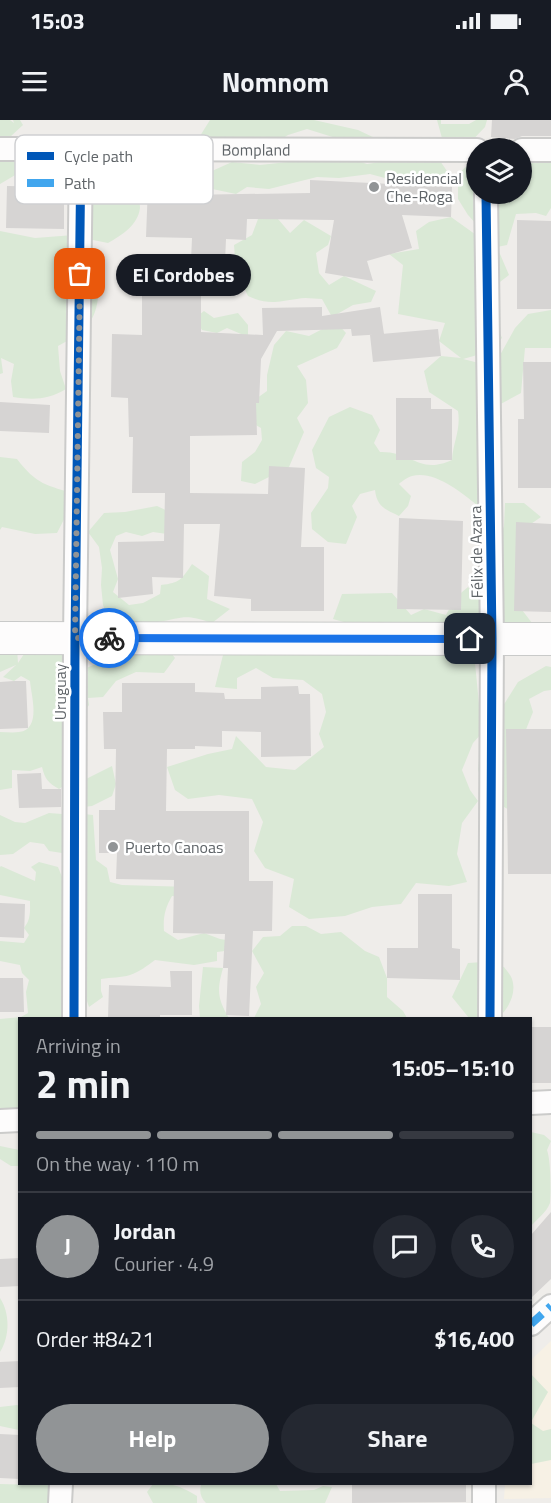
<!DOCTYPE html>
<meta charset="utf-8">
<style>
body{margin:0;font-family:"Titillium Web",sans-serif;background:#242831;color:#f1f3f6;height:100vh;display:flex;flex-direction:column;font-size:22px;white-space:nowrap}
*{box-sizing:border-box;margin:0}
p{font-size:20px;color:#9ea1a6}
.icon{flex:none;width:33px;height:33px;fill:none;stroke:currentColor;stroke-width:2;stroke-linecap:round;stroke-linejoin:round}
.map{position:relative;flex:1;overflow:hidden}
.sheet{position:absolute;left:18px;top:897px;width:514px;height:468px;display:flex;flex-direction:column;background:#171b24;border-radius:0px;box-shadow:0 2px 4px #0004}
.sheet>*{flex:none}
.buttons{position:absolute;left:466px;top:18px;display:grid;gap:12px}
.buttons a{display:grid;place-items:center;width:66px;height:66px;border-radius:50%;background:#171b24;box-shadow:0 2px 4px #0004;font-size:30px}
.pin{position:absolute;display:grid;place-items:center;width:51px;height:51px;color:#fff;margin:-26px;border-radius:12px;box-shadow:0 3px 9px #0006}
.courier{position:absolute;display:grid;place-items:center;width:60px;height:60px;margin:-30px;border:4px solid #1a73e8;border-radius:50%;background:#fff;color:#222;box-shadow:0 2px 8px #0007}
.bubble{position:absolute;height:42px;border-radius:21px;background:#171b24;box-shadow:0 2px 4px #0004;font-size:20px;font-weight:700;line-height:42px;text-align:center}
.overview em{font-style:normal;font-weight:700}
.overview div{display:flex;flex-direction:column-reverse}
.overview{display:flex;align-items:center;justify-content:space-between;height:102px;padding:0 18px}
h1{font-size:39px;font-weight:700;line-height:45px}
.bar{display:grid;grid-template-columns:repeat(4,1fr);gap:9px 6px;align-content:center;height:72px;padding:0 18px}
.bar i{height:8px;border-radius:4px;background:#363941}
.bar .on{background:#919496}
.bar p{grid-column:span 4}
.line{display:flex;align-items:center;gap:15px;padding:0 18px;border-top:2px solid #363941}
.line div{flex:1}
.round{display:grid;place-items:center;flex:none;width:63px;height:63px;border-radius:32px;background:#242831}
.primary-button{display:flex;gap:12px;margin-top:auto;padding:12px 18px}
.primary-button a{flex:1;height:69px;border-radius:36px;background:#919496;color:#fff;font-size:24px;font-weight:700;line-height:69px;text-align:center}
.primary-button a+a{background:#242831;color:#f1f3f6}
.status{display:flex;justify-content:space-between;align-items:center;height:42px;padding:0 30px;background:#171b24;direction:ltr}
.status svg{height:16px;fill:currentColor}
header{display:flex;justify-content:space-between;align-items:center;height:78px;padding:0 18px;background:#171b24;font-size:27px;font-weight:700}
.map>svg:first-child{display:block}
.commercial{fill:#f7f1e5}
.green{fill:#dae9d6}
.building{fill:#d6d4d3}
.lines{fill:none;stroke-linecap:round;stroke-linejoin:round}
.minor-casing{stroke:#cbcbca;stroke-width:26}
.secondary-casing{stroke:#c9cac9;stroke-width:34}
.minor{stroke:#fdfcfc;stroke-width:22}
.secondary{stroke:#fdfcfc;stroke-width:32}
.quiet{stroke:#41a6ee;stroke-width:8;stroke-dasharray:15 8;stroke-linecap:butt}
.cycleway-casing{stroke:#fff;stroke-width:13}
.cycleway{stroke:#0057b8;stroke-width:9}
.done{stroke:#919496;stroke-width:6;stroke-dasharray:0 10.8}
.route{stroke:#1a73e8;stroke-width:8}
.poi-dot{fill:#919496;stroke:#fff;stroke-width:2}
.labels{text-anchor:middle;stroke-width:5;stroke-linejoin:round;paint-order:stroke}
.street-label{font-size:16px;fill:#5f6468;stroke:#fff}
.poi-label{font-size:16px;fill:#5f6468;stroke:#fff;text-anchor:start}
.key{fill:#fff;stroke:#cfd0d2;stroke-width:1.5}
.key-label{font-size:16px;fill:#5f6468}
</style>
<div class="status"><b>15:03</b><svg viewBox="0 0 49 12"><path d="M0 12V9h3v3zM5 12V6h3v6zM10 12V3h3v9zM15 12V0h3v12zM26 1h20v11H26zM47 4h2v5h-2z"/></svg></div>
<header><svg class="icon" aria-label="menu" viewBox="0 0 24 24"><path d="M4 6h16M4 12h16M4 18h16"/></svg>Nomnom<svg class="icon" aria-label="person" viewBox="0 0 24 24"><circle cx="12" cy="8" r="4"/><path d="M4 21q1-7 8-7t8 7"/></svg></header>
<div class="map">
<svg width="551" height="1383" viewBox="0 0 551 1383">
<rect width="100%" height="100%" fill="#efedea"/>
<path class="commercial" d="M551,1221V1378L504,1379L505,1364H531V1240Z"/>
<path class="green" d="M0,0H10L14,3L13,0H20L23,5L10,17L0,18Z
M210,0H314L358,10L377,19L405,17L407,29L438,38L447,51L437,63L396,61L370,54L339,58L317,57L269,69L247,67L236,74L184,63L147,61L138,68C138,74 140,82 140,88C138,105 122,115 108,123L88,119C99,140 105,184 88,205C80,215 69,220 58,226L60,251L66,269C48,280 33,280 13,277L11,261L14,244L1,238L3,253L0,254V111L35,118L74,115L81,71L93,48L95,37C120,46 132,54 154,34L192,56L212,51L232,42L260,45L343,36L367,44L380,42L357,38L339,19L307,9L288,15L266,29H216L200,16Z
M437,0H441V4H469L476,0H487L485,7L464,29H445Z
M0,29L23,34L22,51L0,64Z
M551,34V88L546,96L536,93L516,94L507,125L497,127L468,95L458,79V54L477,37V74H522V37Z
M451,97L486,122L500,134L509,155L487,172L494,199L502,218L488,232L463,239L479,243L489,255L515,208L528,194L551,190V228H525L521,273L497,286L483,370L477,385C461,372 434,350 412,356C408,357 402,361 399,364L411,376L408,386L399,396C385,389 377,387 375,370L360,374L352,386L357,397L346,424L328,422L312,409L311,393L328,368L329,357L316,348L312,330L329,297L350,287L372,295L380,310L374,323L380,332C412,331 419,355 452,340C453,322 461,310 458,291L429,272L424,251L441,236L461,238L439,221L445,203L398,194L403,145L389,134L419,129L416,111L429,102Z
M258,99H278L290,113L304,100L331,116L328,125L316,133L319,153L329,165L344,156L376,171L371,182L353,185L332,197L322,179C314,179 305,177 297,179C276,182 268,185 248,176L236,151L234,125L252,115Z
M204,191L214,198L238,193L248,205V217L227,208L217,213L202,210L195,198Z
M336,202L346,213L337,228L297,246L306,260L308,283L297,298L304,312L289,347L255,364L241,361L242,342L255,332L262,320L261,308L252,303L250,283L267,271V255L274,225L286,211L309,216Z
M0,337L17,339C36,364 47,366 77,374L57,413L35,414L2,407L0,410Z
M505,383H524L541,397L522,410L519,486L532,503L508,507L491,490V444L504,406Z
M157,386L174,394L167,414L153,412L142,416L126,412L116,416L110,430L118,459L113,472L129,485L143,483L160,474L161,465C180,463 182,459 192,444L209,456L207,479L230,489L212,503C183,493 184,498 157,502C142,505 124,501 109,500L103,485L101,465L102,448L99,427L88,412L104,393L125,392Z
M468,467L480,479L483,497L467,512L441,511L421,502L401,512L361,507L333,499L342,474L392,473L411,495L424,489L446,495L455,478Z
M160,518L175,538L164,553L136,552L116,561L103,577L88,578L89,585L75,604L84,660L112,646L116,664L112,676L92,686L74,688L65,665L59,669C48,663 45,659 42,647L30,651L12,650V668L0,670V612C6,612 13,613 19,612C42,609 31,575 30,561L21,556L14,561L3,557L16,545L0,552V519L17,529L18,543L26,531L63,528L84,549L117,535L132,519Z
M224,518L456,528L475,543L479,584L491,603L473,623L462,650L470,670L478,681L462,703L457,734L467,762L449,766L416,763L401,784L372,787L345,796L309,799L289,787L294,759L265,748L254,731L263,702L252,679L219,675L188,679L175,670L167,647L208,634L232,629L236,616L266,647L295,650L324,627L319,614L326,592L322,574L303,560L273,558L256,548L237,558V569L215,567L223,535Z
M546,546L551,547V570L544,571L529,579L533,592L517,632L515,693L491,680L478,650L481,621L518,562Z
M49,693L62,694L69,701V718L62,733L49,731L44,724L30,722L13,734L0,735V695L15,702L25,703Z
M75,693L93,695L96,740L107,748L110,762L122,765L191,767L187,777L172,776C165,788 163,797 164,811L178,820L204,813L220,819L233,821V830L217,832V841L194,845L155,840C147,846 139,852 130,855C121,858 111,857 101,859V871L103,877L89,887L82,866L85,840L74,826L87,807L80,756L87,743Z
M39,742L58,747L64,762L67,829L62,839L65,867L78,898H20L19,986L12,991L0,990V899L21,897L28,893L26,872L29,860L22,853L20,845L0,841V821L24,823L29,815L24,808C31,799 30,792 30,781L0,775V747L1,746L35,761L36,752L31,747Z
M292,806H306L321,814L341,812L365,831L379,837L387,858V877L403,891L407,898H254L261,884L256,867L264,853L252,831L263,817L280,816Z
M483,842L504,847C506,850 511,855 512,859C517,874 508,889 498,898H469L452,877L468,843Z
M203,847L223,848C217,870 217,878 229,898H200L199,886Z
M531,1012L544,1015L551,1021L547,1030C551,1041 551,1072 550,1083C546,1093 538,1098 531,1106Z
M0,1026L19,1030V1046H11L0,1039Z
M0,1178C10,1193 10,1216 0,1232Z
M531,1254L548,1272L531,1302Z
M17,1285L19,1286V1310L0,1306V1287Z
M531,1303L543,1311L551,1309V1340L531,1344Z
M0,1364C18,1365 33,1364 51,1364V1383H0Z
M153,1364C171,1362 182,1367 197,1376V1383H153L147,1372Z
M204,1364H276L280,1371L314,1370L323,1366L332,1367L325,1383H206C201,1378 199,1372 201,1365Z"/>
<path class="building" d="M492,0H551V16H522L515,19L491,17Z
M310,60L452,67L451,97L402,95L412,128L367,141L373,161L325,153L334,100L247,99L246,120L226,119L225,142L191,141L192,118L146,117L148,66L185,67L184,75L310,73Z
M7,66L64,67V109L6,108Z
M517,100L551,101V189H517Z
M142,161L201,162V212L263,215L262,188L322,187V196L380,187L384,214L352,216L351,209L277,211L261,239L259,283H256L257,315L190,316V373L268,374L269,346L305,348L301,427H324V491H251V479L214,476L220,404H184L183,458L152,457L153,474L118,478V422L164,421L165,373H132L133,317H129L128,278L111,277L112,214L142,215Z
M438,209L441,236L373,242L370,215Z
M523,242H551V368H518V299H524Z
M396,278H431V289H452V340H396Z
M0,282L50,285L49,313L0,311Z
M399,398L463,401L461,490L397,489Z
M516,402L551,404V492L514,491Z
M14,561H26L28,608L0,609V562Z
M122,563H195V572L224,573L225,579H261V567L298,566L299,574H310L311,636L261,637V612L222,611V627L195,626V629H167L166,691H249V761H273L272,811H253L249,896L226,895L228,848H223L225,814L173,813L174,760L116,759L117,733H99V690H115L116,629H104L103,592H122Z
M506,609H551V754H508Z
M41,653L42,669H61V687L19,688L17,654Z
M418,774H452V828L460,829V860L387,858V828H418Z
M0,783L25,784L24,818L0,817Z
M170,851H192V895H160V898H108L109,865L171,867Z
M0,858H23L24,892H0Z
M531,907H551V963H531Z
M551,1092V1159L531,1178V1115Z
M20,1138V1166L0,1167V1139Z
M20,1241V1267L0,1268V1242Z
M0,1314L20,1315V1359L0,1358Z
M352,1364H466V1382L352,1383Z"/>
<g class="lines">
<defs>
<g id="minor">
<path id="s1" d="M0,29L477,30"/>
<path d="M522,30H551"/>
<path d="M486,74L492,519L490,898"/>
<path d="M74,898L75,518L81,29"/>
<path d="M531,983L551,982"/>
<path d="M0,1001L20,1000"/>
<path d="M531,1204L551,1186"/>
<path d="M60,1383L61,1364"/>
<path d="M484,1383V1364"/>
</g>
<path id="secondary" d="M0,518L551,519"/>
</defs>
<use href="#minor" class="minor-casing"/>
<use href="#secondary" class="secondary-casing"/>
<use href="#minor" class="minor"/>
<use href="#secondary" class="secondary"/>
<path class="quiet" d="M531,1204L551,1186"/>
<defs>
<path id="cycleway" d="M486,74L492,519L490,898
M74,898L75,518L81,29"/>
</defs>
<use href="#cycleway" class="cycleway-casing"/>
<use href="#cycleway" class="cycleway"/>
</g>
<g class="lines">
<path class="done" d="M80,154L75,518H109"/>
<path class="route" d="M109,518L470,519"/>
</g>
<g class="poi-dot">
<circle cx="374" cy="67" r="6"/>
<circle cx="113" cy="727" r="6"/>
</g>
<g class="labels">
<g class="street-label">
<text dy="6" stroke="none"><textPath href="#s1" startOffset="256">Bompland</textPath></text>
<text transform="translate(476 432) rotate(-91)" y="6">Félix de Azara</text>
<text transform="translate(60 572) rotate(-90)" y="6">Uruguay</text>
</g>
<g class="poi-label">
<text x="386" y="64">Residencial<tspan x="386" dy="18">Che-Roga</tspan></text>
<text x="125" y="733">Puerto Canoas</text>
</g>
</g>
<rect x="15" y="15" width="198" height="69" rx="9" class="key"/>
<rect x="27" y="32" width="27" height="8" fill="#0057b8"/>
<rect x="27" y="59" width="27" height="8" fill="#41a6ee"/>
<g class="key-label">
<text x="64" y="42">Cycle path</text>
<text x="64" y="69">Path</text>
</g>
</svg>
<div class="buttons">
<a><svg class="icon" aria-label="layers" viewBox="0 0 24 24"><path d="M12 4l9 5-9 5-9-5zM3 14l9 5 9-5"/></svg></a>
</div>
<div class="pin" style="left:80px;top:154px;background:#ea580c"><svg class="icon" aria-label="bag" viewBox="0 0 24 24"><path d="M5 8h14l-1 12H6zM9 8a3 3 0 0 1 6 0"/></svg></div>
<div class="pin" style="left:470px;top:519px;background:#1f2937"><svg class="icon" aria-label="home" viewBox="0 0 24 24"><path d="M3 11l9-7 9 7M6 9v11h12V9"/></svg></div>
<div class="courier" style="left:109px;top:518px"><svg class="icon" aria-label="bike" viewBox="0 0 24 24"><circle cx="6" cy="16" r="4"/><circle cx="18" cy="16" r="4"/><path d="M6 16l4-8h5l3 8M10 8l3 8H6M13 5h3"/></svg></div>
<div class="bubble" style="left:116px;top:134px;width:135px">El Cordobes</div>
<section class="sheet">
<div class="overview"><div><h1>2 min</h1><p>Arriving in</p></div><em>15:05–15:10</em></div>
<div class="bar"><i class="on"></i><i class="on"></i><i class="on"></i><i></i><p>On the way · 110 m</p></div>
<div class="line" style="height:108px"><b class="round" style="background:#919496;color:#fff">J</b><div><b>Jordan</b><p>Courier · 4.9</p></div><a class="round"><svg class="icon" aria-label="chat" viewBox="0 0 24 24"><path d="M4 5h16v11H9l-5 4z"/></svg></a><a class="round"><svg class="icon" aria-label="phone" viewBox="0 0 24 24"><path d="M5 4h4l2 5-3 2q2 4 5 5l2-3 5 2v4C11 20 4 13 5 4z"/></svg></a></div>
<div class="line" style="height:78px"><div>Order #8421</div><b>$16,400</b></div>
<div class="primary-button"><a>Help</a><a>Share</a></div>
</section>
</div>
